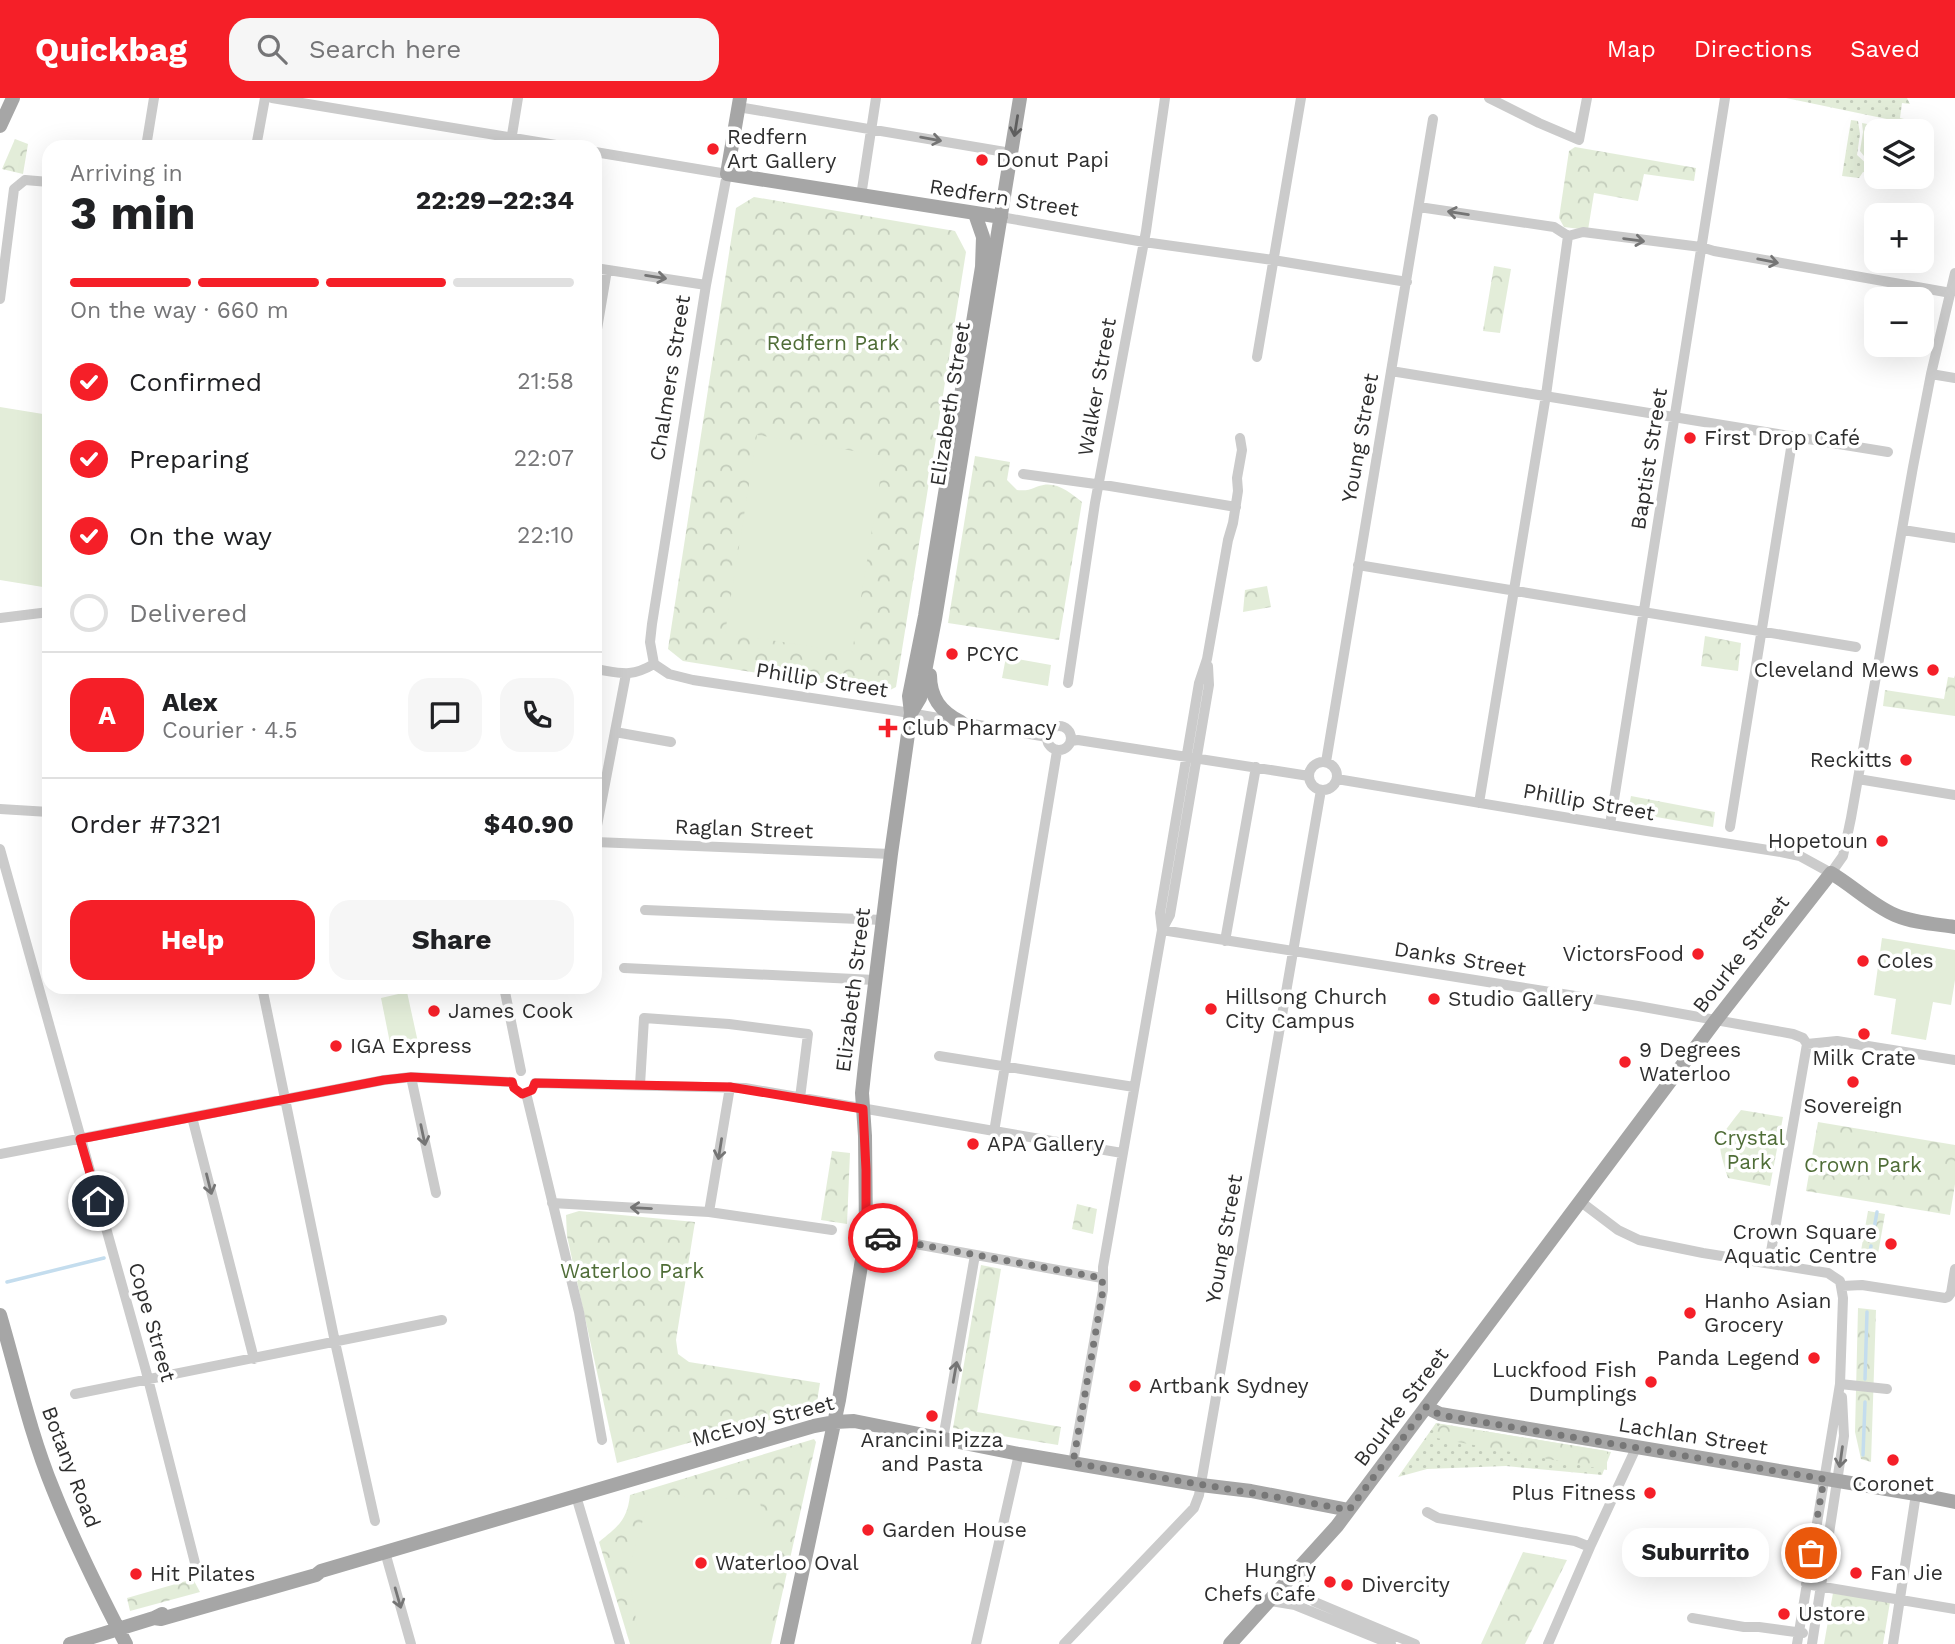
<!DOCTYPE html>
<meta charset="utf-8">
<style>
body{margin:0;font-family:"Work Sans",sans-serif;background:#f6f6f6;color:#202124;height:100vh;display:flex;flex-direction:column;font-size:26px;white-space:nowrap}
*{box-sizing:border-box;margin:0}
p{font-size:23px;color:#757577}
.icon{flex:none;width:38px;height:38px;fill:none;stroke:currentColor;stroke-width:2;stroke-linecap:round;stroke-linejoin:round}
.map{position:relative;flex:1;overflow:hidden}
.details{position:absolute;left:42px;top:42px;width:560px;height:854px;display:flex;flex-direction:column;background:#fff;border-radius:21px;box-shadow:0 7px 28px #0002}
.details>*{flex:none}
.buttons{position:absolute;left:1864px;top:21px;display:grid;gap:14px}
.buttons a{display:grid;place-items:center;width:70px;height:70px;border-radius:14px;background:#fff;box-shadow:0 7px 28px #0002;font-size:35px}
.pin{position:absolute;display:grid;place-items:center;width:60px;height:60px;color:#fff;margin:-30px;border:4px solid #fff;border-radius:50%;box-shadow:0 2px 7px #0007}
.courier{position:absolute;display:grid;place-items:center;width:70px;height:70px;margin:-35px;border:5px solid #f51f28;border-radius:50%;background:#fff;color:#222;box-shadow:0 2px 9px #0007}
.bubble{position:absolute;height:49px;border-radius:21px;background:#fff;box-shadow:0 7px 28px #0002;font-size:23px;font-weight:700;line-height:49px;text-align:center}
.headline em{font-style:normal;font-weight:700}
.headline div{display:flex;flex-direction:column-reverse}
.headline{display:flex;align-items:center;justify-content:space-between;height:119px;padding:0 28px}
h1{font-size:46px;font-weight:700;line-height:52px}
.bar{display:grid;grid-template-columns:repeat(4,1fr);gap:10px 7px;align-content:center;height:84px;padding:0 28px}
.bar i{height:9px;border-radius:5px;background:#e0e0e0}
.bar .current{background:#f51f28}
.bar p{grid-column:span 4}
.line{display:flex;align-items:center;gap:18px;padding:0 28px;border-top:2px solid #e0e0e0}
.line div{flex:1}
.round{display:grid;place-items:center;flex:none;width:74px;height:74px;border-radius:21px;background:#f6f6f6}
ol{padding:0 28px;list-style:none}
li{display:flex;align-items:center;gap:21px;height:77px}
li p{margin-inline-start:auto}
li .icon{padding:7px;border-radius:50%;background:#f51f28;color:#fff;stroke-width:4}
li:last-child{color:#757577}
li i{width:38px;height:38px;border:4px solid #e0e0e0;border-radius:50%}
.button{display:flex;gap:14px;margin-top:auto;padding:14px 28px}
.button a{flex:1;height:80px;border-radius:21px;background:#f51f28;color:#fff;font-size:28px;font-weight:700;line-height:80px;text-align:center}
.button a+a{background:#f6f6f6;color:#202124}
header{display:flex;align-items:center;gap:42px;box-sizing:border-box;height:98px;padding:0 35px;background:#f51f28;color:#fff}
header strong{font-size:33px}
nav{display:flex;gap:38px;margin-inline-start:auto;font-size:24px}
.search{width:490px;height:63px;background:#f6f6f6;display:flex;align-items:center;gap:18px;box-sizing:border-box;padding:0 24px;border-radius:21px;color:#757577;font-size:26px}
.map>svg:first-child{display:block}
.grass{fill:url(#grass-dots)}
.forest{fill:url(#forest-crowns)}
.garden{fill:#e3edd9}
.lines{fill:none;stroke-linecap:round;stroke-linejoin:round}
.stream{stroke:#c4ddee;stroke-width:3.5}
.minor{stroke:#cbcbcb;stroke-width:10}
.major{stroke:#a6a6a6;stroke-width:14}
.oneway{stroke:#5e5e5e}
.oneway2{stroke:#757575}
.done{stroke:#777;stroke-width:7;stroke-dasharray:0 12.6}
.route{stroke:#f51f28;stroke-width:9}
.poi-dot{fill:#f51f28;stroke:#fff;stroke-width:2.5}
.labels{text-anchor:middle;stroke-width:7;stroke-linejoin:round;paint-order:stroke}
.poi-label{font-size:21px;fill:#2e2e2e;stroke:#fff;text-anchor:start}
.street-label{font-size:21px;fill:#2e2e2e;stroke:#fff}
.park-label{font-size:21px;fill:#4f6d37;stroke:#fff}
</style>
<header>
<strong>Quickbag</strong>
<div class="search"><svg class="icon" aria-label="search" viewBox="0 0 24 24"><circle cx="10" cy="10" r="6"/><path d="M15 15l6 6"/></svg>Search here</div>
<nav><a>Map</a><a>Directions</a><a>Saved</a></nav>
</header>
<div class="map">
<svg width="1955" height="1546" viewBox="0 0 1955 1546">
<defs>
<pattern id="grass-dots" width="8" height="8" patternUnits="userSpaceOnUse" patternTransform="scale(1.75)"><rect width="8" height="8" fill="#e3edd9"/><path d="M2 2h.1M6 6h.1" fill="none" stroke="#c3ccbb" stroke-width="1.8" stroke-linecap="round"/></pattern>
<pattern id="forest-crowns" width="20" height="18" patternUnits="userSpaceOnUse" patternTransform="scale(1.75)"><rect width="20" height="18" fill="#e3edd9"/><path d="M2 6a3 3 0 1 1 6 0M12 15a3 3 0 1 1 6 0" fill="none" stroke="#c3ccbb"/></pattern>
</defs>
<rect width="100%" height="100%" fill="#fff"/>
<path class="grass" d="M1786,0H1907L1910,6L1902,5L1900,20L1908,22L1906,25Z
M1851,22L1858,23L1860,36L1857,57L1869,68L1872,82L1868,80V75L1863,74L1859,80L1842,78Z
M1862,25L1904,33H1876V79H1895L1884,84L1876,83L1872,68L1860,53L1863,34Z
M1436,1325L1611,1354L1602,1377L1506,1368L1427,1371L1398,1379Z"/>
<path class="forest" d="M15,41L28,46L23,76L2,71Z
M1575,49L1696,70L1694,83L1644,76L1638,103L1594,95L1588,132L1564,129L1559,120L1569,53Z
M754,99L955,133L966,154L896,589L884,595L683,563L668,551L736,110Z
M1494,168L1511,171L1500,235L1483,233Z
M975,358L1010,364L1007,382L1017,392C1029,393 1028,392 1039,388C1055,382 1070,394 1082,404L1059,542L948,525Z
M1267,488L1271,509L1243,514L1245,492Z
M1705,538L1741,545L1738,573L1701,568Z
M1955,577V618L1883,608L1885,592L1944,601L1948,579L1954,580Z
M1631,698L1715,714L1713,729L1628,714Z
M1741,1012L1783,1019L1770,1088L1728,1080C1716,1041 1716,1044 1741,1012Z
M1818,1024L1955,1047V1086L1950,1117L1806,1093Z
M832,1053L850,1055L847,1126L821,1122Z
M1077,1106L1097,1111L1093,1136L1072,1131Z
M579,1113L695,1124L676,1242L678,1256L689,1264L820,1285L816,1309L617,1365L567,1138L566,1117Z
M1868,1113L1885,1116L1876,1167L1859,1164Z
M981,1167L1001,1171L977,1314L1061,1329L1058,1347L953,1330Z
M1858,1210L1876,1212L1871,1364L1861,1361L1855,1334Z
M1440,1326L1607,1353V1372L1431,1339Z
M814,1341L816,1344L771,1546H630L599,1444C618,1428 627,1423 630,1397Z
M1523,1454L1567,1462L1525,1546H1481Z
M193,1481L200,1494L130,1513L127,1500Z
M1833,1495L1890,1504L1883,1546H1824Z"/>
<path class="garden" d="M0,309L49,317V490L0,482Z
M757,337L884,358L852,555L725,535Z
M1006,559L1051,567L1048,588L1002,580Z
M1882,840L1955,852V882L1951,907L1933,904L1926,942L1891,936L1896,901L1874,897Z
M407,894L419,949L392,955L381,900Z
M650,1398L759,1401L773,1457L771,1538L768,1546H640L628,1473Z"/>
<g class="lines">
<path class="stream" d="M1872,1142L1877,1114
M1868,1164L1871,1148
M7,1184L104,1160
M1865,1281L1867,1214
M1863,1357L1865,1304"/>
<path class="minor" d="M272,0L568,49
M1489,0L1539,25L1579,42L1587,0
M738,9L1011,55
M146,49L154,0
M256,49L265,0
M510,49L518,0
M595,54L727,76L706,187L652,526L650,544L654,566
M861,98L876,0
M1419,109L1554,129L1568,138L1583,134L1701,149L1714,153L1951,195
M1001,119L1144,144L1273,162L1407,184
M595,170L706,187
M0,201L14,91L25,82L49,84
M595,243L607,172
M1257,259L1301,0
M1391,273L1888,354
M1931,276L1955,280
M1023,376L1110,388L1236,409
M1903,432L1955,440
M1358,467L1856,549
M0,520L49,514
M654,566L669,576L693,582L898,613L1047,639
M595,571C621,575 630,580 654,566
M1068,585L1095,405L1146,133L1165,0
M1047 640a12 12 0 1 1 24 0a12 12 0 1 1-24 0Z
M615,634L671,644
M1071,643L1078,642L1309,678
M1326,664L1433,21
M1309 678a14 14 0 1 1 28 0a14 14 0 1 1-28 0Z
M1337,681L1647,733L1781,754L1800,758L1831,775L1843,758L1851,720L1913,369L1931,276L1955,175
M1858,681L1955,697
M1479,705L1546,297L1568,138
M0,711L49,714
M1610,727L1725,0
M1730,729L1793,338
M595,738L626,576
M595,744L891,756
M0,751L146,1273L195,1465
M645,812L883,822
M1162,832L1638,908L1793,936L1803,940L1807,946
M1162,832L1170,817L1209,587L1208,568
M1225,843L1256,669
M624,870L875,882
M262,889L335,1244L375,1423
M504,889L521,973
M1807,946L1837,943L1955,962
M939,958L1134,989
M411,979L436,1095
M535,985L745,990L1122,1055
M640,987L644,920L729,926L808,936L800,1000
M526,995L579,1214L602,1342
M192,1019L254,1261
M994,1034L1057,653
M0,1056L384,982L411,979L512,984
M1581,1104L1618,1132L1639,1142L1703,1155L1828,1175L1840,1183L1843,1200L1840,1286L1797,1546
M552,1105L709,1114L832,1132
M709,1114L730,989
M866,1137L1102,1180
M1769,1165L1807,946
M1842,1188L1862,1187L1945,1200L1948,1199L1951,1195L1955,1171
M1840,1286L1887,1291
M75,1296L442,1222
M943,1341L975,1157
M1073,1365L1103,1192V1169L1162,832L1160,815L1199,585L1207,561L1228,442L1233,425L1238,393L1237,380L1242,352L1240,340
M576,1398L620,1546
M1427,1414L1438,1420L1575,1443L1590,1449
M385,1454L411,1546
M1301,1470L1305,1495L1315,1504L1415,1546
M1806,1486L1955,1511
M1271,1503L1295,1507L1391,1546
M1692,1520L1744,1529H1759L1803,1535
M976,1546L1019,1356
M1064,1546L1194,1410L1199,1397L1321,692
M1548,1546L1590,1449L1636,1350
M1812,1546L1844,1338L1842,1299
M1893,1546L1916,1396"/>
<path class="major" d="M740,0L727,76L1001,119
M0,28L13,0
M930,577C930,600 941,614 961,624
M911,615L920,600L935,521L1020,0
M0,1217C17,1275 30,1335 53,1391C74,1444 100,1496 126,1546
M1426,1309L1440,1316L1916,1396L1955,1404
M154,1520L161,1521L316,1477L321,1473L814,1328L835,1324L854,1323L1019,1356L1201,1387L1251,1393L1349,1412
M70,1546L154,1520L162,1516
M787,1546L839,1302L866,1137L865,1038L862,995L865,967L891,756L911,615L909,598L925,518L982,169L983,139L975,116
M1230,1546L1337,1428L1716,922L1831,775C1853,788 1872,807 1895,817C1914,825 1935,826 1955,829"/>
</g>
<defs><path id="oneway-shaft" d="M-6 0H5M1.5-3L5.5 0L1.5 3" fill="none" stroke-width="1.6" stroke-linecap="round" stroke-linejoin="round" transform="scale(1.75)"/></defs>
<use class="oneway" href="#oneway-shaft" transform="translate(1016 28) rotate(99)"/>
<g class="oneway2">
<use href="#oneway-shaft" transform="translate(931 41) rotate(10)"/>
<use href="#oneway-shaft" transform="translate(1458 115) rotate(-171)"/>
<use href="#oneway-shaft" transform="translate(1634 142) rotate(8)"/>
<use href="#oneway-shaft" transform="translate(1768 163) rotate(11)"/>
<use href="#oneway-shaft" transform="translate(656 179) rotate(9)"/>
<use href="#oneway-shaft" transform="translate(423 1037) rotate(78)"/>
<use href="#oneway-shaft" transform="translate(720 1051) rotate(99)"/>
<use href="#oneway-shaft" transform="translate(209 1086) rotate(76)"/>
<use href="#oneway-shaft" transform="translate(641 1110) rotate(-177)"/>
<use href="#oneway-shaft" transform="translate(955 1274) rotate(-80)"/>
<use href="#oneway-shaft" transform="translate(1841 1359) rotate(98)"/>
<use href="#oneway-shaft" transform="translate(398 1500) rotate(74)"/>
</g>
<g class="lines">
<path class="done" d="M883,1140L1102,1180L1103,1192L1073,1365C1165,1381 1257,1395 1349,1412L1426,1309L1440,1317L1824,1381L1811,1455"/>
<path class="route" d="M98,1103L80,1041L384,982L411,979L512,984L514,990L522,996L532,992L535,985L730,989L863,1011L866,1072V1137L883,1140"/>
</g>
<g class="poi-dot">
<circle cx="713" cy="51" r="7"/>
<circle cx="982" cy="62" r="7"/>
<circle cx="1690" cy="340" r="7"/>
<circle cx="952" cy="556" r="7"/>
<circle cx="1933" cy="572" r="7"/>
<path d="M884.5 619.5h7v7h7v7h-7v7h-7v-7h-7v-7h7z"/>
<circle cx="1906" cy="662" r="7"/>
<circle cx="1882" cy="743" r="7"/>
<circle cx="1698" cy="856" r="7"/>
<circle cx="1863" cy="863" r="7"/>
<circle cx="1434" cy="901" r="7"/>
<circle cx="1211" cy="911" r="7"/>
<circle cx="434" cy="913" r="7"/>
<circle cx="1864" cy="936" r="7"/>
<circle cx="336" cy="948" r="7"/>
<circle cx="1625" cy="964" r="7"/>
<circle cx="1853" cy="984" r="7"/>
<circle cx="973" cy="1046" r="7"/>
<circle cx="1891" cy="1146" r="7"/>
<circle cx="1690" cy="1215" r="7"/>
<circle cx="1814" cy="1260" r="7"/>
<circle cx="1651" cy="1284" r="7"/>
<circle cx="1135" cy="1288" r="7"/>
<circle cx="932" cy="1318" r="7"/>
<circle cx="1893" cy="1362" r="7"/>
<circle cx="1650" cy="1395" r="7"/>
<circle cx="868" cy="1432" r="7"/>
<circle cx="701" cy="1465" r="7"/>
<circle cx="1856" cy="1475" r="7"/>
<circle cx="136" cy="1476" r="7"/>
<circle cx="1330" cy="1484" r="7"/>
<circle cx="1347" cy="1487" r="7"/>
<circle cx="1784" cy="1516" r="7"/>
</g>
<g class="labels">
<g class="poi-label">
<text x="727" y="46">Redfern<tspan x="727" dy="24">Art Gallery</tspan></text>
<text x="996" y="69">Donut Papi</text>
<text x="1704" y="347">First Drop Café</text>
<text x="966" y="563">PCYC</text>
<text x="1919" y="579" text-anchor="end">Cleveland Mews</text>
<text x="902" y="637">Club Pharmacy</text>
<text x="1892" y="669" text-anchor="end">Reckitts</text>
<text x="1868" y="750" text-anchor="end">Hopetoun</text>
<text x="1684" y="863" text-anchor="end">VictorsFood</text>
<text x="1877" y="870">Coles</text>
<text x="1225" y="906">Hillsong Church<tspan x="1225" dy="24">City Campus</tspan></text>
<text x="1448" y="908">Studio Gallery</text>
<text x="448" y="920">James Cook</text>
<text x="350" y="955">IGA Express</text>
<text x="1639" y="959">9 Degrees<tspan x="1639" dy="24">Waterloo</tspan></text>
<text x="1864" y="967" text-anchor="middle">Milk Crate</text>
<text x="1853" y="1015" text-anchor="middle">Sovereign</text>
<text x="987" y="1053">APA Gallery</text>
<text x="1877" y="1141" text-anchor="end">Crown Square<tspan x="1877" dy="24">Aquatic Centre</tspan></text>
<text x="1704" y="1210">Hanho Asian<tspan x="1704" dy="24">Grocery</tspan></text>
<text x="1800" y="1267" text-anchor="end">Panda Legend</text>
<text x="1637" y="1279" text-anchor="end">Luckfood Fish<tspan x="1637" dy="24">Dumplings</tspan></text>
<text x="1149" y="1295">Artbank Sydney</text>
<text x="932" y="1349" text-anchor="middle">Arancini Pizza<tspan x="932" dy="24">and Pasta</tspan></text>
<text x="1893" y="1393" text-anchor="middle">Coronet</text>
<text x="1636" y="1402" text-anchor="end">Plus Fitness</text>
<text x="882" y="1439">Garden House</text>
<text x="715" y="1472">Waterloo Oval</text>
<text x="1316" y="1479" text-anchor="end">Hungry<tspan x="1316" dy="24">Chefs Cafe</tspan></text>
<text x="1870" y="1482">Fan Jie</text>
<text x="150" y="1483">Hit Pilates</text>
<text x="1361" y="1494">Divercity</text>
<text x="1798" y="1523">Ustore</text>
</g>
<g class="street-label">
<text transform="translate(1004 100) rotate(9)" y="7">Redfern Street</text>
<text transform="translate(670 280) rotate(-81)" y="7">Chalmers Street</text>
<text transform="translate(1097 289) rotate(-80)" y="7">Walker Street</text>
<text transform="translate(950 306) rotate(-81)" y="7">Elizabeth Street</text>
<text transform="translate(1360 340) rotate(-80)" y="7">Young Street</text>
<text transform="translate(1649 361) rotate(-81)" y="7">Baptist Street</text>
<text transform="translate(822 582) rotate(9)" y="7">Phillip Street</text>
<text transform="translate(1589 704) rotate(10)" y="7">Phillip Street</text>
<text transform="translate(744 731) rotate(2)" y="7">Raglan Street</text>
<text transform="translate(1741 856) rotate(-52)" y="7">Bourke Street</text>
<text transform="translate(1460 861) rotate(9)" y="7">Danks Street</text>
<text transform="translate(853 892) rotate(-83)" y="7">Elizabeth Street</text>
<text transform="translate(1224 1141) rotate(-80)" y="7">Young Street</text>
<text transform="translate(152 1224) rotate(74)" y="7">Cope Street</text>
<text transform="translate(1401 1309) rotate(-53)" y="7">Bourke Street</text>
<text transform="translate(763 1323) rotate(-15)" y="7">McEvoy Street</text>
<text transform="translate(1693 1338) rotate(9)" y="7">Lachlan Street</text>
<text transform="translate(71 1369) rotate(69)" y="7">Botany Road</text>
</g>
<g class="park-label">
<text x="833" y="252">Redfern Park</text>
<text x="1749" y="1047">Crystal<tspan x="1749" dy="24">Park</tspan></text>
<text x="1863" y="1074">Crown Park</text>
<text x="632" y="1180">Waterloo Park</text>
</g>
</g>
</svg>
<div class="buttons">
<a><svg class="icon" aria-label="layers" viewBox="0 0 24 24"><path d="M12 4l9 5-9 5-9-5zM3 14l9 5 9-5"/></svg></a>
<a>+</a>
<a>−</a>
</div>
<div class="pin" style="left:1811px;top:1455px;background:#ea580c"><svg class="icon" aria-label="bag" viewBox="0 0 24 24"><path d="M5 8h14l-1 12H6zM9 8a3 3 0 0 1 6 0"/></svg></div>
<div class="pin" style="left:98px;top:1103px;background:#1f2937"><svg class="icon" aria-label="home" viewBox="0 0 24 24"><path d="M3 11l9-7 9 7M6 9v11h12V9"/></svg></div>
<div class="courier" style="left:883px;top:1140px"><svg class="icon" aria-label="car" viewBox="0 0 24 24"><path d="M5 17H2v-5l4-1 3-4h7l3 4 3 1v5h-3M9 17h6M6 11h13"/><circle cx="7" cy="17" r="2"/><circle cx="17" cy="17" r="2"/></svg></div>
<div class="bubble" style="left:1622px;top:1430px;width:147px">Suburrito</div>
<section class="details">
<div class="headline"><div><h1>3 min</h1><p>Arriving in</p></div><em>22:29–22:34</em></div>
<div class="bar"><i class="current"></i><i class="current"></i><i class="current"></i><i></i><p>On the way · 660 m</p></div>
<ol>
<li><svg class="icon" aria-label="check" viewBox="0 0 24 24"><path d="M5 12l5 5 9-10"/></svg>Confirmed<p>21:58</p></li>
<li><svg class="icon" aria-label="check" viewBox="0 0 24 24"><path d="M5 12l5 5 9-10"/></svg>Preparing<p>22:07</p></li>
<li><svg class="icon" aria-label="check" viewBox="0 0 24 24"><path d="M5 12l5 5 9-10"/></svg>On the way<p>22:10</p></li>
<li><i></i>Delivered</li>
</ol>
<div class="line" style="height:126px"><b class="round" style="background:#f51f28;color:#fff">A</b><div><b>Alex</b><p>Courier · 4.5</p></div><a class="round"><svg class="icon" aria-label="chat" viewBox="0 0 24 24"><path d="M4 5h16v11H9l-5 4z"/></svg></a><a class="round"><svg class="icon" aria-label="phone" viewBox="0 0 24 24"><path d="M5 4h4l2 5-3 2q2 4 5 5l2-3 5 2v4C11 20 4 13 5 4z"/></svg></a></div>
<div class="line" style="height:91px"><div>Order #7321</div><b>$40.90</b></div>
<div class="button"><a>Help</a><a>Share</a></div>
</section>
</div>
